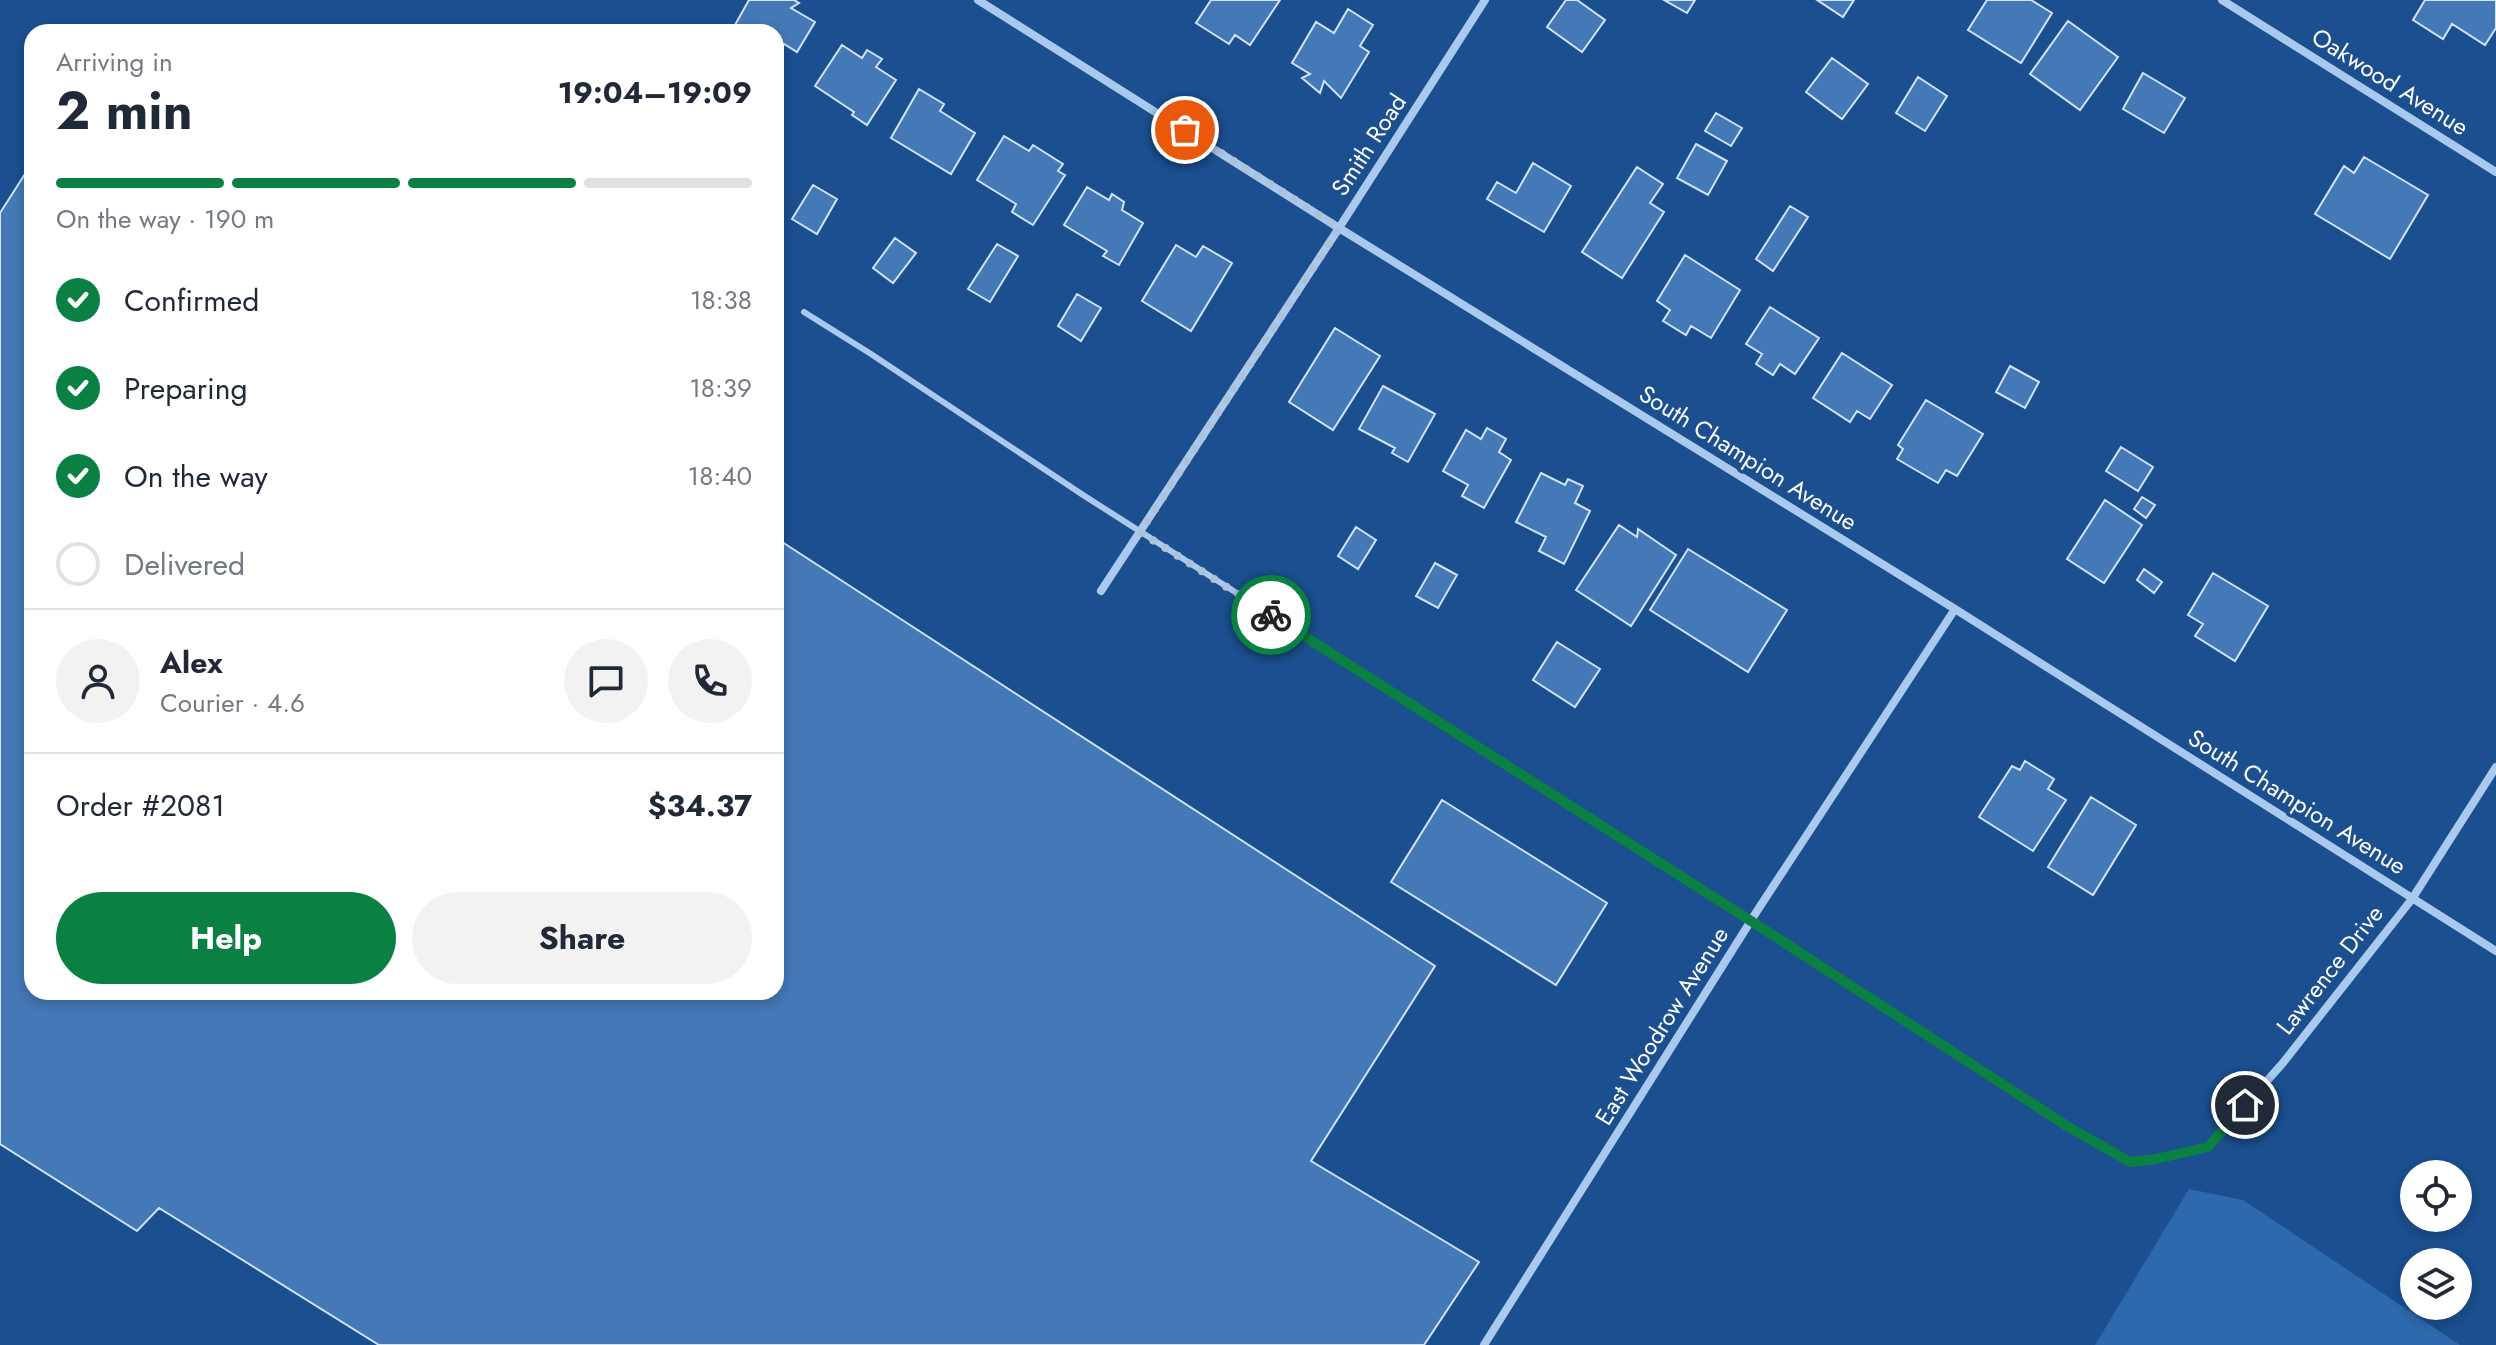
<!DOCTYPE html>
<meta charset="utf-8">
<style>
body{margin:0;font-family:Jost,sans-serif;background:#f2f2f3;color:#1f2937;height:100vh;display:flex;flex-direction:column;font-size:30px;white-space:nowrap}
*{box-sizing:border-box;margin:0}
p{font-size:26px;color:#747a83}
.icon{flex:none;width:44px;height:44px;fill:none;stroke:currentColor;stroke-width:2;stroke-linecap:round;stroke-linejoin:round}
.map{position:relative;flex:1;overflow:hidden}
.panel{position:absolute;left:24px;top:24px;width:760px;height:976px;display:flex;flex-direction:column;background:#fff;border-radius:24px;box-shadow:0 4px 12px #0003}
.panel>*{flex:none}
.fabs{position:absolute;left:2400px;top:1160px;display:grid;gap:16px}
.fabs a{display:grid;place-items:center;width:72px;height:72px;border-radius:50%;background:#fff;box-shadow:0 4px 12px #0003;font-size:40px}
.pin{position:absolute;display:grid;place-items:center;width:68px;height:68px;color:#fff;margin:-34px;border:4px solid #fff;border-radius:50%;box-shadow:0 2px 8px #0007}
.courier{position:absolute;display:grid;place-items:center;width:80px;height:80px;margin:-40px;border:6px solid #0b8043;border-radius:50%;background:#fff;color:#222;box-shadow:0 2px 10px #0007}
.summary em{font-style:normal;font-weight:700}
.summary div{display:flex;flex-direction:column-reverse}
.summary{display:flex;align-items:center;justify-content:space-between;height:136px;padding:0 32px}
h1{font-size:52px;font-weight:700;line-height:60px}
.bar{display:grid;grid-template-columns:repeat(4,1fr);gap:12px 8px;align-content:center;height:96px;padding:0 32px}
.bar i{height:10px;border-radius:6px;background:#e0e1e3}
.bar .selected{background:#0b8043}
.bar p{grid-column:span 4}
.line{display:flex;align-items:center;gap:20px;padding:0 32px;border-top:2px solid #e0e1e3}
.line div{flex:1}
.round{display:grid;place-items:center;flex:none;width:84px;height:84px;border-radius:42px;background:#f2f2f3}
ol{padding:0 32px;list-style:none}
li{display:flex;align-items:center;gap:24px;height:88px}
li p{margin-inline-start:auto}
li .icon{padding:8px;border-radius:50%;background:#0b8043;color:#fff;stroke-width:4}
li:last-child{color:#747a83}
li i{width:44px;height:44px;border:4px solid #e0e1e3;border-radius:50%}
.button{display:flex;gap:16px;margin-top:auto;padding:16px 32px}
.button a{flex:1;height:92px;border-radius:48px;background:#0b8043;color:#fff;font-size:32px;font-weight:700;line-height:92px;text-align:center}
.button a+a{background:#f2f2f3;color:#1f2937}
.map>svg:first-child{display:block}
.green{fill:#2e69ad}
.building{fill:#4478b7;stroke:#cfe3fa;stroke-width:2}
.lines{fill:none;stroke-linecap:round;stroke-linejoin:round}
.lane{stroke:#a9c9ee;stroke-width:6}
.street{stroke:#a9c9ee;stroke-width:8}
.done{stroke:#afc1d8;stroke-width:8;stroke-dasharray:0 14.4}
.route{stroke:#0b8043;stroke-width:10}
.labels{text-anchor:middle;stroke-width:7;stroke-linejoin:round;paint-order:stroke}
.street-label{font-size:24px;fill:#fff;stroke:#1b4f8f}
</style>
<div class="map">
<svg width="2496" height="1345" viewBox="0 0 2496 1345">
<rect width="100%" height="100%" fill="#1b4f8f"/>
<path class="green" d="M2189,1189L2243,1200L2460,1345H2095Z"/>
<path class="building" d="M749,0H794L799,3L791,8L815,22L797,52L784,44L776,58V32H731Z
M1211,0H1280L1250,45L1235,35L1229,44L1196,23Z
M1566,0H1577L1605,20L1582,52L1547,27Z
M1664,0H1695L1687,13Z
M1817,0H1854L1843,17Z
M1987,0H2031L2052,13L2021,63L1968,30Z
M2425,0H2496V28L2485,45L2452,24L2443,39L2413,20Z
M1348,9L1373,25L1360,46L1369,52L1341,98L1324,81L1320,93L1302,78L1310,74L1292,63L1316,22L1334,33Z
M2068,21L2118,57L2080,110L2030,74Z
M842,45L862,58L867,50L882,59L876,67L896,80L867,125L852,115L854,112L815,86Z
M1832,58L1868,84L1842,119L1806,92Z
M2143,73L2185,98L2164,133L2123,109Z
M1918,77L1947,96L1925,131L1896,113Z
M919,89L944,104L940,111L975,133L951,174L891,138Z
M1716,113L1742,128L1731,146L1705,131Z
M1004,136L1029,151L1033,145L1063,164L1058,171L1065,175L1033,225L1012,212L1016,204L977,180Z
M1696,144L1727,161L1708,195L1677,178Z
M2364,157L2428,195L2390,259L2315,214L2344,166L2354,173Z
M32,163V992H776V538L1435,966L1311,1161L1479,1262L1424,1345H379L159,1208L137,1231L0,1144V213Z
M1533,163L1571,186L1544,232L1487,199L1497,182L1516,193Z
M1637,167L1663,184L1650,203L1664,212L1622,278L1582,252Z
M813,185L837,199L817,234L792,219Z
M1087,187L1109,200L1112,194L1124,202L1122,210L1143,223L1119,265L1103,256L1107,251L1064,225Z
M1790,206L1808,217L1773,271L1756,259Z
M895,238L916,253L893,283L873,268Z
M997,244L1018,256L990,302L968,289Z
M1176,245L1196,257L1203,246L1232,263L1191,331L1142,301Z
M1685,255L1740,290L1711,338L1691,326L1686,335L1663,321L1670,310L1657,301Z
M1077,294L1101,308L1081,341L1058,326Z
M1770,307L1819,338L1795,374L1780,364L1773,375L1756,364L1762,354L1746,344Z
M1335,328L1380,356L1333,430L1289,402Z
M1842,353L1892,385L1870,419L1857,411L1850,422L1813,398Z
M2010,366L2039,382L2025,408L1996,392Z
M1383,386L1435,414L1408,462L1392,453L1395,448L1359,429Z
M1926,400L1983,434L1957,476L1946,470L1938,483L1897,459L1903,449L1898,445Z
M1487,428L1506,439L1499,452L1511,460L1484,508L1462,496L1468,485L1443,471L1466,430L1481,439Z
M2121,447L2153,467L2138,491L2106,471Z
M1541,473L1565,485L1568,479L1583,486L1575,503L1590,511L1564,564L1539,551L1546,537L1516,522Z
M2142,497L2155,505L2146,518L2134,509Z
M2105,500L2142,525L2104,583L2067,559Z
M1619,525L1637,537L1638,529L1676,555L1631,626L1576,590Z
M1356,527L1376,540L1358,569L1338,556Z
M1688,549L1787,610L1748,672L1650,610Z
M1435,563L1457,575L1438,608L1416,596Z
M2144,569L2162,582L2154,593L2137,580Z
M2213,573L2268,606L2235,661L2195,636L2203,624L2188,615Z
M1557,642L1600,669L1575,707L1533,680Z
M2025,761L2054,779L2048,789L2066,800L2033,851L1979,817L2012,766L2020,770Z
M2091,797L2136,825L2093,895L2048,867Z
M1442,800L1607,903L1556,985L1391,882Z"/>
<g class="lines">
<path class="lane" d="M804,312L871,354L1083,495L1751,921L2067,1126L2130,1162L2156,1159L2208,1147"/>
<path class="street" d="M978,0L1339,228L1955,609L2496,951
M2222,0L2496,172
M1101,591L1339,228L1485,0
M2208,1147L2282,1064L2412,899L2496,767
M1484,1345L1757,911L1955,609"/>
</g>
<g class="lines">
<path class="done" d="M1185,130L1339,228L1140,532L1271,615"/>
<path class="route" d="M1271,615L1751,921L2067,1126L2130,1162L2156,1159L2208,1147L2245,1105"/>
</g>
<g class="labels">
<g class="street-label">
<text transform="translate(2390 82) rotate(32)" y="8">Oakwood Avenue</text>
<text transform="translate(1369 145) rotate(-57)" y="8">Smith Road</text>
<text transform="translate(1748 458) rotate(32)" y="8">South Champion Avenue</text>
<text transform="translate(2297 802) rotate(32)" y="8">South Champion Avenue</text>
<text transform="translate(2330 970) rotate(-52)" y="8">Lawrence Drive</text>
<text transform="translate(1662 1026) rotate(-58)" y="8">East Woodrow Avenue</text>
</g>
</g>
</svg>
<div class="fabs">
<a><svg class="icon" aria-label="locate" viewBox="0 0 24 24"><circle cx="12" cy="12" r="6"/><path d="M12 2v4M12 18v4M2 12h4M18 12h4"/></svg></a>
<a><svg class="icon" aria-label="layers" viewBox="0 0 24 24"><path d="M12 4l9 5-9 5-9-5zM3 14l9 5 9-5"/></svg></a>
</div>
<div class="pin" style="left:1185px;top:130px;background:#ea580c"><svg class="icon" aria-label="bag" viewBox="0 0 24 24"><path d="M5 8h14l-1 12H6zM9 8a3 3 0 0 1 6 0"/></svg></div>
<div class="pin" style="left:2245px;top:1105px;background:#1f2937"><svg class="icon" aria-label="home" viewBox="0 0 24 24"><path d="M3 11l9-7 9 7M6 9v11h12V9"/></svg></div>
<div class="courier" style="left:1271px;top:615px"><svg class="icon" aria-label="bike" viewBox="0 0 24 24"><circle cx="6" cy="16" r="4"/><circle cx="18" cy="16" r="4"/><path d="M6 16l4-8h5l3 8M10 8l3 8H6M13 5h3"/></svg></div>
<section class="panel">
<div class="summary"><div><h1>2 min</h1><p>Arriving in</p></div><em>19:04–19:09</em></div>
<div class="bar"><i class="selected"></i><i class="selected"></i><i class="selected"></i><i></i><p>On the way · 190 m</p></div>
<ol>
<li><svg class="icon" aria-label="check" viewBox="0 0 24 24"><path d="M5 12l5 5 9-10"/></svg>Confirmed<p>18:38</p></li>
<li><svg class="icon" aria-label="check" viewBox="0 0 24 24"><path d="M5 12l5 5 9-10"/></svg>Preparing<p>18:39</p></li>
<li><svg class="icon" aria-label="check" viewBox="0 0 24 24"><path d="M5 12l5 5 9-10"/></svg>On the way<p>18:40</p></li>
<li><i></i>Delivered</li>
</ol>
<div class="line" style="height:144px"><a class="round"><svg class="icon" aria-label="person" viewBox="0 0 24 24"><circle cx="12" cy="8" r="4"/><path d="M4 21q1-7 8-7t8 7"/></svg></a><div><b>Alex</b><p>Courier · 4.6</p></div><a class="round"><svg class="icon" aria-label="chat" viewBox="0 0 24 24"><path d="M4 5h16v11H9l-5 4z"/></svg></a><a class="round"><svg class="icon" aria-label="phone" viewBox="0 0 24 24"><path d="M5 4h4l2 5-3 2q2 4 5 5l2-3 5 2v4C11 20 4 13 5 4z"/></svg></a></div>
<div class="line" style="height:104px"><div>Order #2081</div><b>$34.37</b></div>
<div class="button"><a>Help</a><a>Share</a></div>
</section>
</div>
